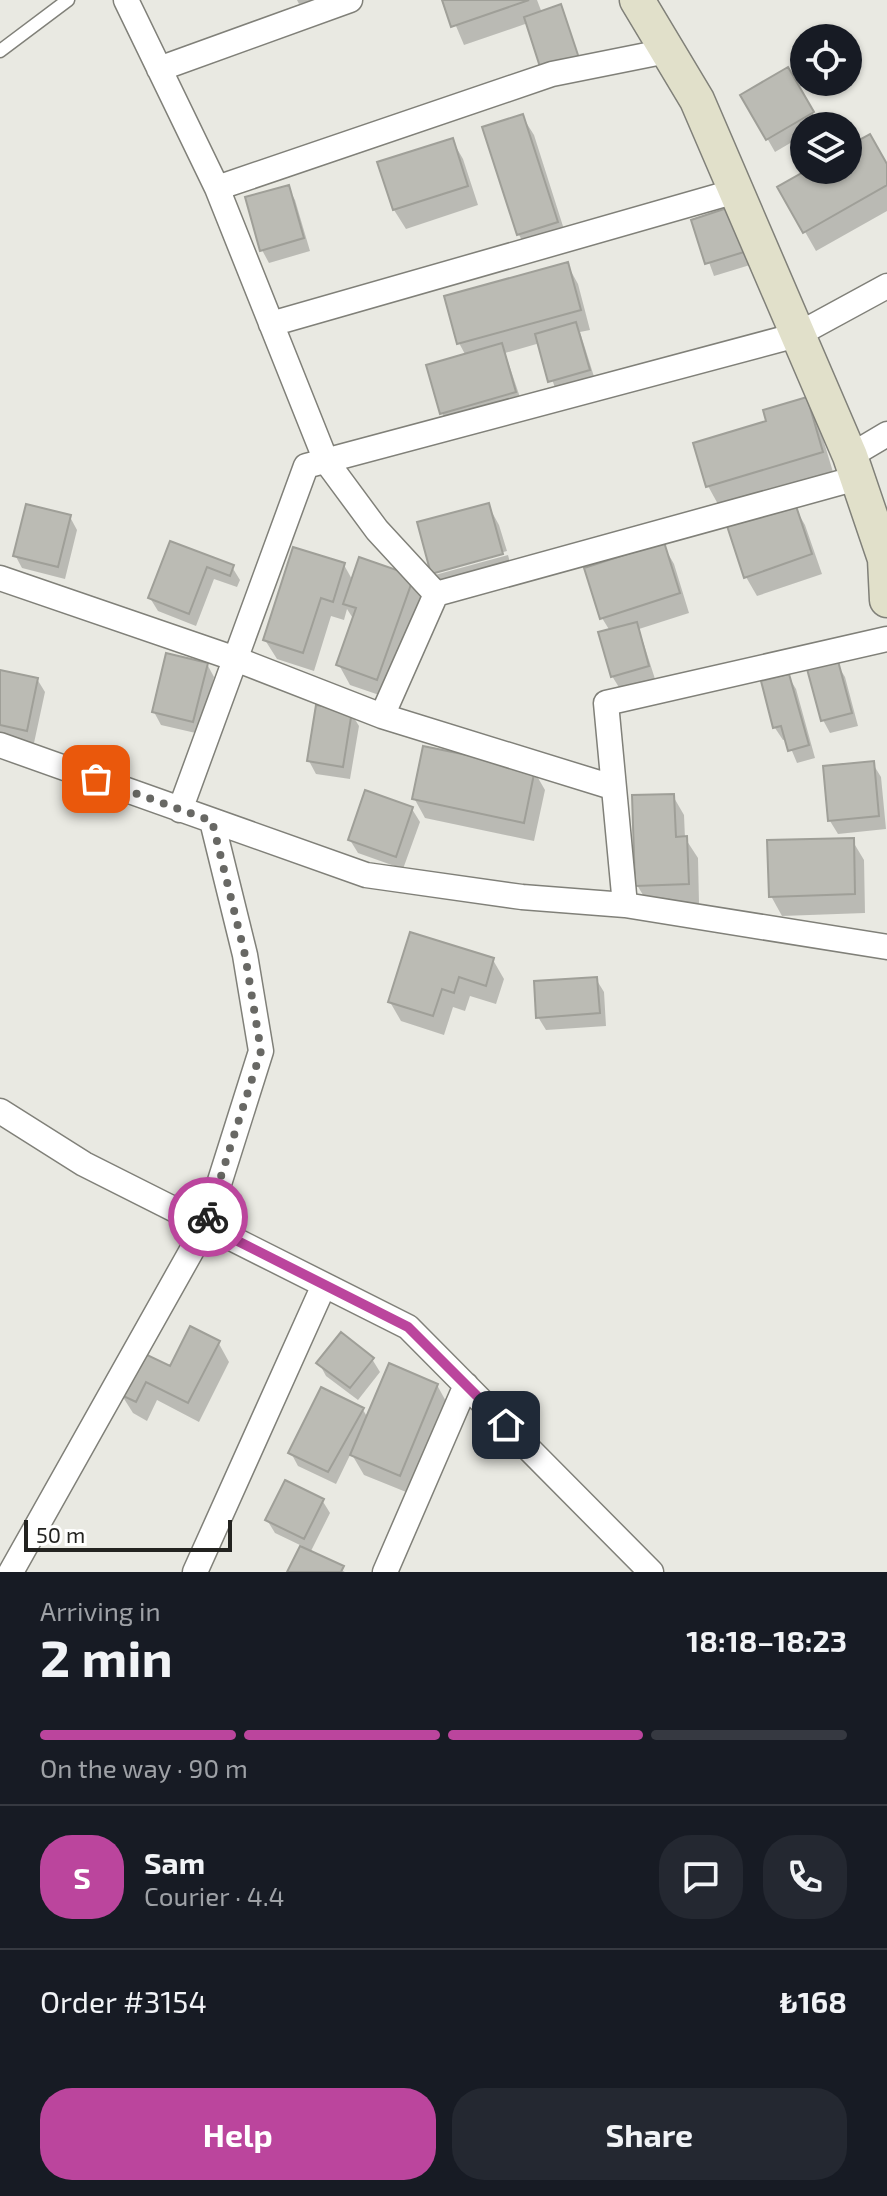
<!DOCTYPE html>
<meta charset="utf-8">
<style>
body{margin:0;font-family:"Exo 2",sans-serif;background:#242831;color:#f1f3f6;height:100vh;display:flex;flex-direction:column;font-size:30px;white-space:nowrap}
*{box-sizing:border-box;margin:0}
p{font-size:26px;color:#9ea1a6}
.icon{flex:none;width:44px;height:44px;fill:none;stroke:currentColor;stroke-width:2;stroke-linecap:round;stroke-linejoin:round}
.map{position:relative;height:1572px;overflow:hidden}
.details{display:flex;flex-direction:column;background:#171b24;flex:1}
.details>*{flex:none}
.tools{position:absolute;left:790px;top:24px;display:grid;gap:16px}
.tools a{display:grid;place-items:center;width:72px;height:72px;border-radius:50%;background:#171b24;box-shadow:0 2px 6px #0004;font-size:40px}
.scale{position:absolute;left:24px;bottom:20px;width:208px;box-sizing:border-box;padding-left:8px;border:4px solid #232320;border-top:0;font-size:22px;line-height:28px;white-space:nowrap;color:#232320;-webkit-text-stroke:6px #fffffe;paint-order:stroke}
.pin{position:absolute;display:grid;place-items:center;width:68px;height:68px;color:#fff;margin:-34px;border-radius:16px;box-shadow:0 4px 12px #0006}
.courier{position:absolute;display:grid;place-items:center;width:80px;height:80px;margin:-40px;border:6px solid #bb459d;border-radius:50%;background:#fff;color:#222;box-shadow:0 2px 10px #0007}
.summary em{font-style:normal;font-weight:700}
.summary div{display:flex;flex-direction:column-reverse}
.summary{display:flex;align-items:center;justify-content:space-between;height:136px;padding:0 40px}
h1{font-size:52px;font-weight:700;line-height:60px}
.bar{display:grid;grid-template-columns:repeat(4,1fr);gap:12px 8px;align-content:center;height:96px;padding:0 40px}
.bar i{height:10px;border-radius:6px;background:#363941}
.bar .on{background:#bb459d}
.bar p{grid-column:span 4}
.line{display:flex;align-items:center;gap:20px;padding:0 40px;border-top:2px solid #363941}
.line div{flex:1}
.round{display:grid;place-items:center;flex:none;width:84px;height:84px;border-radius:32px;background:#242831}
.primary-button{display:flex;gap:16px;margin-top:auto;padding:16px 40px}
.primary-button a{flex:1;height:92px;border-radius:32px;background:#bb459d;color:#fff;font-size:32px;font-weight:700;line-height:92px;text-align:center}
.primary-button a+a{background:#242831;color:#f1f3f6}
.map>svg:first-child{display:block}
.shadow{fill:#0003}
.building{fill:#bbbbb4;stroke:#9f9f98;stroke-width:2}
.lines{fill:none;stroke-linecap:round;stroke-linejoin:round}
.lane-casing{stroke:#808079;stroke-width:15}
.street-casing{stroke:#808079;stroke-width:27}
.secondary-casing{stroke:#808079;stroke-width:37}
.lane{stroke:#fff;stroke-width:12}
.street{stroke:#fff;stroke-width:24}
.secondary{stroke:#e1e0ca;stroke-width:34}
.done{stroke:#686864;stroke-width:8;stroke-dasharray:0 14.4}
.route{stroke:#bb459d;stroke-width:10}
</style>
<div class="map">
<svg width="887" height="1572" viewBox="0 0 887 1572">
<rect width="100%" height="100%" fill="#e9e9e2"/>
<path class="shadow" d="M297,0H313L299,4Z
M445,0H537L542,13L560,7L584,71L528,23L464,45Z
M787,70L820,126H804V135L775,152L743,96Z
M522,116L534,135L568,242L530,254L519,235L485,128Z
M452,140L463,159L478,205L406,229L394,210L380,164Z
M848,149L887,168V211L816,251L780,188L811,170H848Z
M288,187L295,200L310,251L269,263L262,250Z
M694,221L737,222L750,265L714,276Z
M567,264L578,284L590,330L580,332L596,383L557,394L540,343L505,353L525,412L453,432L442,413L466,356L459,343Z
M806,400L817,419L833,472L719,506L708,486L768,422Z
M488,505L499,525L507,551L435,571V575L508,555L513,574L444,593L433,573Z
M794,506L805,525L822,574L757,596L746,577Z
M70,517L77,530L65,579L22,568L15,555Z
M172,544L232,567L240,580L237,587L214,579L196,626L158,611L150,598Z
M663,545L674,564L689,613L639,629L655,679L620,689L612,676L610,631L602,618Z
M344,565L353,581L412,578L424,597L388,698L350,685L339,665L354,620L347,609L344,620L331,616L314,671L277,659L265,640Z
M207,664L214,677L200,734L161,725L154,712Z
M837,664L845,677L858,726L830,733L823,720Z
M0,672L37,679L45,692L34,743L0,736Z
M788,676L796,689L815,758L797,763L787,739L783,740L775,728L763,683Z
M351,713L359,726L350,779L316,774L309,761Z
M873,764L881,777L886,829L838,834L830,821Z
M534,771L545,790L534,841L425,818L414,798Z
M673,796L684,815L685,838L698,858L699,903L649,905L637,885Z
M412,809L420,822L403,869L358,853L350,840Z
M852,840L864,860L865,913L782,916L771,896Z
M493,960L504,979L496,1004L470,996L465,1011L453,1007L444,1035L401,1021L390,1002Z
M596,979L604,992L606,1026L546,1030L538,1017Z
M218,1342L229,1362L199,1422L157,1400L147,1421L133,1413L121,1394Z
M372,1359L380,1372L358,1400L326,1376L319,1363Z
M437,1385L448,1405L411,1494L364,1475L351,1453L336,1484L298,1466L291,1453L363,1410L368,1418Z
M322,1500L330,1513L310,1553L345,1572H290L302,1546L275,1533L267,1520Z"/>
<path class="building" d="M442,0H529L451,27Z
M561,4L579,58L541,70L524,17Z
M788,67L814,112L766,140L740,95Z
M523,114L558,222L517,235L482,127Z
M870,134L887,164V185L803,233L777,187L807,170H848V146Z
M453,138L468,186L393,210L377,162Z
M289,185L304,238L260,251L245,197Z
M730,207L744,252L705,264L691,220Z
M568,262L581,310L457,344L444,296Z
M576,322L590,370L548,382L535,334Z
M502,343L516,392L440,414L426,365Z
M807,397L823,452L706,487L693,443L766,421L763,410Z
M489,503L503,554L431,574L417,522Z
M795,503L812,554L744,578L727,526Z
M26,504L71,515L58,567L13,556Z
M170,541L234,565L230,576L207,567L189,614L148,598Z
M664,542L680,593L600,619L584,568Z
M293,547L345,563L333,602L321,598L303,653L263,640Z
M359,557L414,576L377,680L336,665L356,608L343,604Z
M637,622L649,666L611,677L598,632Z
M166,653L208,663L193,722L152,712Z
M838,661L852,713L821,721L807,669Z
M0,670L38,678L27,731L0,725Z
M789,674L809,745L788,751L781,726L773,728L761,681Z
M316,705L352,711L343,767L307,761Z
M423,746L535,769L524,823L412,799Z
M874,761L879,816L828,821L823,766Z
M365,790L413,807L396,857L348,840Z
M674,794L676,837L687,836L689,884L635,886L632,795Z
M854,838L855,894L769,897L767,840Z
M410,932L494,958L486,986L459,977L454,993L442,989L433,1016L388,1002Z
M597,977L600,1013L536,1018L534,981Z
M190,1326L220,1341L188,1403L146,1382L136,1402L119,1394L141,1352L170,1366Z
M341,1332L374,1358L350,1388L316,1363Z
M389,1363L438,1384L400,1476L350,1455Z
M321,1387L364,1408L328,1472L288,1453Z
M285,1480L324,1499L304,1539L265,1520Z
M300,1546L344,1566L341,1572H287Z"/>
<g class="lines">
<defs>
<path id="lane" d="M0,51L68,0"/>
<path id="street" d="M126,0L217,188L326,461L377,530L436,594
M159,69L350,0
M217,188L552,74L667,51
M271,324L736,191
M850,456L887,434
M0,578L233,658L382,716L612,787
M382,716L436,594L857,478
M0,745L366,875L522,897L625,905L887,947
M180,810L306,466L797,335L887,286
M625,905L606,703L887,639
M0,1111L84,1164L408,1327L651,1572
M11,1572L206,1225L261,1051L245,955L212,821
M195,1572L324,1285
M385,1572L466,1385"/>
<path id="secondary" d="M637,0L697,100L850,456L885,559L887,600"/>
</defs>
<use href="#lane" class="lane-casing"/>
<use href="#street" class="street-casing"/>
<use href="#secondary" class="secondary-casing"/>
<use href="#lane" class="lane"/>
<use href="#street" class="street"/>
<use href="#secondary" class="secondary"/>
</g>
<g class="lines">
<path class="done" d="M96,779L212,821L245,955L261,1051L208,1217"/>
<path class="route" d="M208,1217L206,1225L408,1327L506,1425"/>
</g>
</svg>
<div class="tools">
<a><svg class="icon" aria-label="locate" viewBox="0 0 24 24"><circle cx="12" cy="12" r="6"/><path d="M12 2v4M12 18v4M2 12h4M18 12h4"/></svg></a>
<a><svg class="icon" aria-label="layers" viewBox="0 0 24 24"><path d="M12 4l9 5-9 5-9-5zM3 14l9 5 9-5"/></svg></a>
</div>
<div class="scale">50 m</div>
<div class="pin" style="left:96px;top:779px;background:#ea580c"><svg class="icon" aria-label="bag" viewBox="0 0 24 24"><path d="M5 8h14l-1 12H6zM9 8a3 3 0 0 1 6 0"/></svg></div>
<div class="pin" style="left:506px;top:1425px;background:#1f2937"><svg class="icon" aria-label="home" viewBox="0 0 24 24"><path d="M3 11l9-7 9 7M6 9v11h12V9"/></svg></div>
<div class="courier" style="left:208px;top:1217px"><svg class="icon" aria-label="bike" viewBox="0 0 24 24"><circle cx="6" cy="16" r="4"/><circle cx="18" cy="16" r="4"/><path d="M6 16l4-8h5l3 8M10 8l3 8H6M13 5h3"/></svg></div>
</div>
<section class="details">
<div class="summary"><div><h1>2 min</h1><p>Arriving in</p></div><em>18:18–18:23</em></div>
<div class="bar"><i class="on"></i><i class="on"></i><i class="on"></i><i></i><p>On the way · 90 m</p></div>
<div class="line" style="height:144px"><b class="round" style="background:#bb459d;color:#fff">S</b><div><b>Sam</b><p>Courier · 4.4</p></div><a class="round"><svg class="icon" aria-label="chat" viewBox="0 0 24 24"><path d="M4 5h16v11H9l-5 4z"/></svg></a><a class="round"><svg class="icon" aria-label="phone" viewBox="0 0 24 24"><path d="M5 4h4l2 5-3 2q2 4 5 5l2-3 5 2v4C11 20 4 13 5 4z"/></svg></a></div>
<div class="line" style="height:104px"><div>Order #3154</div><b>₺168</b></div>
<div class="primary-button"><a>Help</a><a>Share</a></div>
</section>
